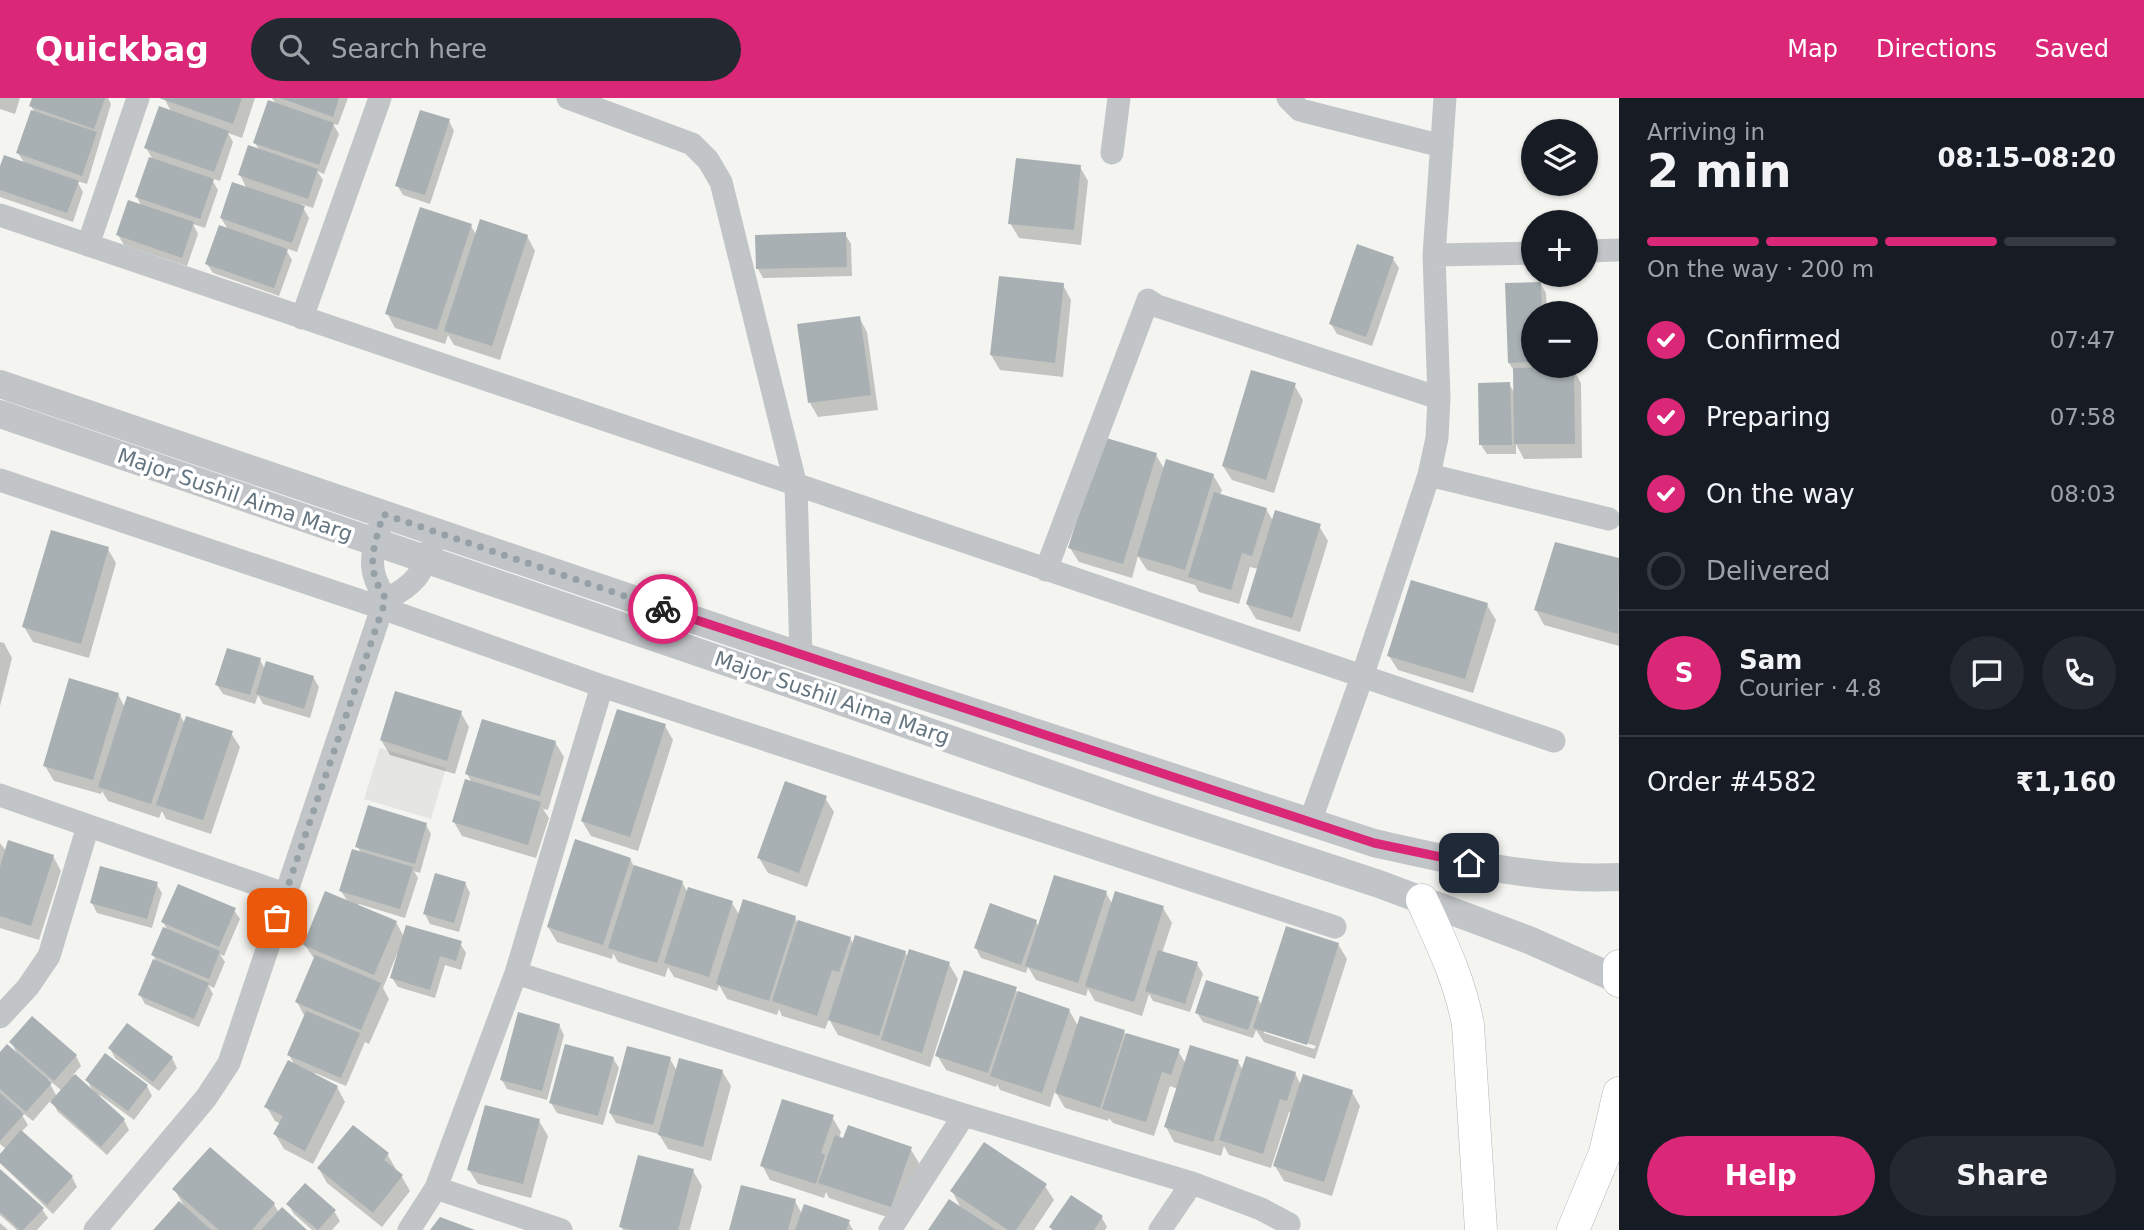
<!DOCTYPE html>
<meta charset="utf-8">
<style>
body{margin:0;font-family:"DejaVu Sans",sans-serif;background:#242831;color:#f1f3f6;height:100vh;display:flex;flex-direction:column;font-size:26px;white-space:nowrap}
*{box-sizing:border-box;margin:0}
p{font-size:23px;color:#9ea1a6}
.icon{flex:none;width:38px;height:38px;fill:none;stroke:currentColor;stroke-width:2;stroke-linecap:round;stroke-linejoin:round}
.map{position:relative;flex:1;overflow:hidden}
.drawer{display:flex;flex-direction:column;background:#171b24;width:525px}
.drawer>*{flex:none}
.buttons{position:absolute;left:1521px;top:21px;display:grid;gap:14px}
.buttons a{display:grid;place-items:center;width:77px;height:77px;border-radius:50%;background:#171b24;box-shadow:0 2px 5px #0004;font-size:35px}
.pin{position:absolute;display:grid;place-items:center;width:60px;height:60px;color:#fff;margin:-30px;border-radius:14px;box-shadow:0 4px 10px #0006}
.courier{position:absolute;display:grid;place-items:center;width:70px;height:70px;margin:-35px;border:5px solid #db2777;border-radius:50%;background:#fff;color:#222;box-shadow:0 2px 9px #0007}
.summary em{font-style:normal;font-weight:700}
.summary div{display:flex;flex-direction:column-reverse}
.summary{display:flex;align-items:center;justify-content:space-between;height:119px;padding:0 28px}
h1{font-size:46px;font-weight:700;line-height:52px}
.bar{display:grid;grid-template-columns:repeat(4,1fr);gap:10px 7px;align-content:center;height:84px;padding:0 28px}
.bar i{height:9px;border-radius:5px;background:#363941}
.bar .current{background:#db2777}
.bar p{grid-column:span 4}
.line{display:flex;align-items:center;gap:18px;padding:0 28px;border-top:2px solid #363941}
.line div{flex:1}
.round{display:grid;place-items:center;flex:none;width:74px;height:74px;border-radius:37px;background:#242831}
ol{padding:0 28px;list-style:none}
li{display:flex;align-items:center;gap:21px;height:77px}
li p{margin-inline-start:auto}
li .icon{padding:7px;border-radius:50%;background:#db2777;color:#fff;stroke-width:4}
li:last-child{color:#9ea1a6}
li i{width:38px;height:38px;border:4px solid #363941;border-radius:50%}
.action{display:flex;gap:14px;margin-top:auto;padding:14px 28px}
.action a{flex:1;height:80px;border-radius:42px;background:#db2777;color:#fff;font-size:28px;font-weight:700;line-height:80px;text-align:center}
.action a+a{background:#242831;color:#f1f3f6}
header{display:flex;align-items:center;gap:42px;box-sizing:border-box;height:98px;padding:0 35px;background:#db2777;color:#fff}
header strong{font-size:33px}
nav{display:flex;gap:38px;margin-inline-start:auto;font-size:24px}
.search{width:490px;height:63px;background:#242831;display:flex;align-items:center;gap:18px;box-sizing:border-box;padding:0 24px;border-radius:38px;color:#9ea1a6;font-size:26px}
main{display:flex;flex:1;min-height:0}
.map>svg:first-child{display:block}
.built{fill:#e5e5e4}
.shadow{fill:#0003;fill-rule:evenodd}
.building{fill:#a8b0b4}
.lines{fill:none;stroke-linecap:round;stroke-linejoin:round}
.secondary-casing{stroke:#b2b7ba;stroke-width:33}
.minor{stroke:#c2c5c8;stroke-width:23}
.tertiary{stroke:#c2c5c8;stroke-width:28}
.secondary{stroke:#fff;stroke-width:32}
.done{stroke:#96a1a7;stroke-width:7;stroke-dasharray:0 12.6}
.route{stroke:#db2777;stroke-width:9}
.labels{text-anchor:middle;stroke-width:7;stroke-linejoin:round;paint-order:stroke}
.street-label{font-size:21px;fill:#647580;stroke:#fff}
</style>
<header>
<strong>Quickbag</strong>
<div class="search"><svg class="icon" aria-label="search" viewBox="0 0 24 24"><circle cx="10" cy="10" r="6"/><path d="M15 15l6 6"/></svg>Search here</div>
<nav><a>Map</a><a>Directions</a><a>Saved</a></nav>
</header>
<main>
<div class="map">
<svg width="1619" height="1132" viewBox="0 0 1619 1132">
<rect width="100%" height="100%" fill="#f4f4f0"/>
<path class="built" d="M380,650L446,670L431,721L364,701Z"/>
<path class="shadow" d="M0,0H20L15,16L0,11Z
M34,0H108L111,6L87,86L77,83L83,94L73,124L0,99V73L25,66L18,55L35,15L31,8Z
M164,0H255L242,40L228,35L233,44L220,83L211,80L218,92L205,130L193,126L198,136L187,168L124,147L118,137L142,109L137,99L154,63L146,50L172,15Z
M272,0H348L338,27L333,26L339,36L324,76L317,73L323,82L313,110L301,106L309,120L297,154L285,150L292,162L279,198L213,175L207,166L229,133L221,120L247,91L240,77L260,53L255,45L276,6Z
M449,23L454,33L430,106L403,97L397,87Z
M1080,69L1088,83L1081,147L1019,140L1010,125Z
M471,128L477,138H527L535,153L500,262L454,247L448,237L445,246L395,230L387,215Z
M845,136L851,146L852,178L763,180L758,171Z
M1393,161L1399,170L1372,248L1337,236L1331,226Z
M1540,185L1546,195L1547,215H1533V268H1548V271H1573L1581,285L1582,360L1524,361L1516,346V356H1487L1481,347L1509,286L1515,296V274L1509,265Z
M1063,187L1071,202L1063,279L1000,272L991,257Z
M859,219L867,234L878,312L818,319L810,305Z
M1294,287L1303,302L1274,395L1232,382L1223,368Z
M1156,357L1165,372L1213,377L1222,392L1220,397L1266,411L1273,423L1319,428L1328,443L1300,534L1256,521L1247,506L1258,471L1250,469L1239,506L1199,494L1195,487L1147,472L1138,458L1132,480L1079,464L1070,450Z
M1556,446L1619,461V548L1544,527L1536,512Z
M108,451L116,465L89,560L33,544L24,529Z
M1487,507L1496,522L1473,595L1398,572L1389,558Z
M0,544L4,545L12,560L0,608Z
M260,562L265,571L313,579L319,589L310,620L263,606L258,597L255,606L223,596L217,587Z
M118,596L125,610L180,617L185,626L231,635L240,649L211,736L166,721L162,713L159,720L108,703L102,693L101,696L54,683L45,668Z
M461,615L469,629L455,676L390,657L381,642Z
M665,628L673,642L638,753L591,738L582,723Z
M555,644L564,659L548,712L543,711L549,720L536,760L462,738L454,724L472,685L467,676Z
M825,700L834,714L807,789L768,775L759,760Z
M426,727L431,736L420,775L414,773L418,780L405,820L359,806L358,808L396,824L404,839L460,845L466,855L461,872L445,867L435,900L398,889L392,880L399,857L397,856L383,890L389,901L369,946L365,944L346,988L315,975L314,978L337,989L345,1004L313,1066L284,1051L275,1036L281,1026L275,1023L266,1008L296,969L289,957L305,919L297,904L315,862L304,846L348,804L341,793L361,755L357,748Z
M0,745L7,754L53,758L61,773L39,842L0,830Z
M630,761L635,770L682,784L688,795L732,805L740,818L795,819L797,824L850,840L854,847L905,854L908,860L949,866L958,881L930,969L838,937L829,921L825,931L782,918L779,911L777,917L727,901L719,887L717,893L674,879L668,869L665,879L618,864L613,855L612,861L557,844L548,829Z
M156,785L162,795L152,830L97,815L92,805Z
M465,785L470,795L459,834L430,826L425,816Z
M1106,795L1113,807L1163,810L1172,825L1162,855L1197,866L1203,876L1190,914L1153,903L1149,896L1142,918L1095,903L1088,891L1086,898L1036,882L1028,869L1026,875L981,860L976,850L1036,823L1039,830Z
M234,812L240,821L224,858L220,856L225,864L214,890L208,887L213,896L199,929L145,906L140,897L157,865L153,857L168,833L163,824Z
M1338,846L1347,861L1315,961L1264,944L1256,932L1253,940L1203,924L1197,915L1258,901L1262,908ZM1264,932L1316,948L1314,951L1264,935Z
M1015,891L1018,895L1069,912L1078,928L1124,933L1125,936L1178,953L1186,966L1238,964L1243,972L1295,975L1301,987L1352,994L1360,1008L1332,1098L1284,1083L1275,1068L1292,1016L1289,1014L1271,1070L1229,1057L1224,1048L1221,1058L1174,1044L1166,1029L1178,991L1170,988L1154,1038L1113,1025L1109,1020L1108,1023L1065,1010L1055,993L1050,1009L1000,992L997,986L996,989L946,972L937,957Z
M32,920L76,958L81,968L73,977L94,995L87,982L147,988L152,998L134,1022L100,997L98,999L124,1022L129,1032L107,1057L58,1014L51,1002L33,1023L19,1012L28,1027L21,1034L72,1079L77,1089L53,1116L0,1065V1055L1,1057L6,1051L0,1046V957L19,959L11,944ZM48,981L62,993L57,999L48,982Z
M559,927L564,937L547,1002L507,991L502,982Z
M110,950L172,960L177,970L159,993L115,960Z
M613,960L619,970L603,1027L557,1015L551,1005Z
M670,961L677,973H722L731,988L711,1063L668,1051L659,1036L616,1025L610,1015Z
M832,1019L841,1034L839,1040L910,1050L919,1065L899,1123L829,1100L826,1094L824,1100L770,1082L762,1067Z
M539,1023L548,1038L531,1100L478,1086L469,1072Z
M387,1056L396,1071L394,1073L402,1079L410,1093L382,1129L327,1085L319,1071Z
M0,1073L42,1111L48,1120L37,1132H17L0,1117Z
M693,1073L702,1088L690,1132H623L621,1128Z
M1045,1088L1054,1102L1034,1132H930L962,1112L952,1093Z
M175,1092L274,1106L279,1115L305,1132H156L185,1110Z
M795,1103L802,1116L848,1123L853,1132H731Z
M288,1106L334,1113L340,1123L332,1132H312L294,1116Z
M1102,1120L1107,1129L1105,1132H1053L1051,1129Z
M0,1125L8,1132H0Z"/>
<path class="building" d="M32,0H105L94,31L29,8Z
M159,0H242L233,26Z
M280,0H339L333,19Z
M268,2L334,25L319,67L253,45Z
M159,8L229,33L214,74L144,50Z
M31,12L97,34L82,78L16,55Z
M420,12L450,21L425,97L395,88Z
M248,47L318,71L308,101L238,77Z
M4,57L79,83L67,115L0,92V68Z
M149,59L214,81L200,121L135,99Z
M1016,60L1081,67L1074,132L1008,126Z
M232,84L305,108L292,145L220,120Z
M128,102L194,124L182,160L116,137Z
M420,109L472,126L437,232L385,216Z
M480,121L528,137L492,248L444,233Z
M219,127L288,151L274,190L205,166Z
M846,134L847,169L756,171L755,137Z
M1357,146L1394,159L1366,239L1329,226Z
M999,178L1064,185L1055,265L990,257Z
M1541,184L1542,215H1533V264L1508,265L1505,185Z
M860,218L871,297L808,305L797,226Z
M1574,269L1575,346H1514L1513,270Z
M1251,272L1296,285L1266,382L1222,368Z
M1510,284L1512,347H1479L1478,285Z
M1103,339L1157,355L1123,466L1068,450Z
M1166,361L1214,376L1185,472L1137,458Z
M1214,394L1267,410L1252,458L1242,455L1231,492L1188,479Z
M1275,412L1321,426L1292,520L1246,506Z
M51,432L109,449L81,546L22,529Z
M1555,444L1619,460L1618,536L1534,512Z
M1411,482L1488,505L1465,581L1387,558Z
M227,550L261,560L250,597L215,587Z
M266,563L314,578L304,611L256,596Z
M69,580L119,595L93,682L43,668Z
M395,593L462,613L447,663L380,642Z
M127,598L181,616L151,706L98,689Z
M617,611L666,626L630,739L581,723Z
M186,618L233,633L203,722L156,707Z
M482,621L556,643L540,698L465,676Z
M465,681L541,704L528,747L452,724Z
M785,683L827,698L799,775L757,760Z
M368,707L427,725L415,766L355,749Z
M575,741L631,760L603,847L547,829Z
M8,742L54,757L31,828L0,818V769Z
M352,751L413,769L400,811L339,793Z
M634,767L683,783L657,865L608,850Z
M100,768L158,784L147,821L90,805Z
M435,775L466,784L454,825L423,816Z
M1054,777L1107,793L1078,885L1025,868Z
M178,786L236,810L219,849L161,824Z
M688,789L733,803L709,879L664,865Z
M325,793L397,823L374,877L303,847Z
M1115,793L1164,808L1134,904L1085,888Z
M743,801L796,818L769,903L716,886Z
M990,805L1037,822L1021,867L974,850Z
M798,822L851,839L839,874L832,872L817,918L772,903Z
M406,827L462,843L456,863L440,858L430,892L390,880Z
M1286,828L1339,845L1307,947L1253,930Z
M163,829L220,853L209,881L151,857Z
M855,837L906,853L879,938L828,922Z
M909,851L950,864L922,955L881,942Z
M1158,852L1198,864L1185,906L1145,893Z
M315,857L381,885L361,932L295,904Z
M153,861L209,885L194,921L138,897Z
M964,872L1017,889L988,975L935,958Z
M1206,882L1259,899L1248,932L1195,915Z
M1018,893L1070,911L1042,995L990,978Z
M306,913L360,935L341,980L287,957Z
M518,914L560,926L542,993L500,982Z
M32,918L77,957L54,983L9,944Z
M1080,918L1125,932L1100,1010L1055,995Z
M127,925L173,959L153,984L108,950Z
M1126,935L1180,951L1171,977L1162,974L1146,1024L1102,1011Z
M7,946L52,985L26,1014L0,991V954Z
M565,946L614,959L598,1018L549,1005Z
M1190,947L1239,962L1213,1044L1164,1029Z
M627,948L671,959L653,1027L609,1015Z
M105,955L148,987L128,1013L85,982Z
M1246,958L1296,974L1287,1003L1280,1001L1263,1056L1219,1042Z
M679,960L723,972L703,1049L658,1037Z
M288,962L338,988L305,1053L273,1036L283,1018L264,1009Z
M75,976L125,1021L101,1049L50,1004Z
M1303,976L1353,992L1324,1084L1273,1068Z
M0,995L24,1016L0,1043Z
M782,1001L834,1017L821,1055L825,1057L816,1086L760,1068Z
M485,1007L540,1021L523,1086L467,1072Z
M353,1027L389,1055L384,1062L403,1077L373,1115L317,1070Z
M848,1027L912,1049L891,1109L818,1085L835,1037L843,1040Z
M21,1032L73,1078L47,1107L0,1065V1056Z
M984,1044L1047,1086L1016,1132H1008L950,1093Z
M210,1049L275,1105L252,1132H219L172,1091Z
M638,1057L694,1071L678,1132H632L619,1129Z
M0,1071L44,1110L23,1132H20L0,1114Z
M305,1085L336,1112L318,1132L286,1106Z
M741,1087L796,1101L788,1132H729Z
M1071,1097L1103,1118L1094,1132H1053L1049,1129Z
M949,1101L996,1132H928Z
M179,1103L211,1132H153Z
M804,1106L850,1122L846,1132H795Z
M282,1109L307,1132H261Z
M440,1119L475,1132H430Z"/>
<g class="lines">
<defs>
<path id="secondary" d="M1422,802C1441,844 1460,882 1468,927L1481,1132
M1619,868V883
M1573,1132L1605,1055L1619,995"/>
</defs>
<use href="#secondary" class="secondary-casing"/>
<path class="minor" d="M568,0L692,46L708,62L721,84L796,388L801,558
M1288,0L1300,12L1442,48
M1112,55L1119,0
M0,117L1554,643
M88,147L138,0
M1586,153L1619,152
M1434,157L1533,155
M302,220L380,0
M1429,377L1609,421
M0,382L382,510L602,588L1335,829
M380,428C371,459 367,473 386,501
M1046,472L1148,202L1157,208L1439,300
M0,697L285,796
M1310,724L1362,579L1429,377L1437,340L1439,300L1434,157L1445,0
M516,875L964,1017L1192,1085L1261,1111L1289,1126
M0,919L28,889L49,858L88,728
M436,1090L561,1132
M95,1132L206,1000L229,965L382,510L386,501C416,487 421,476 433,446
M409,1132L436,1090L516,875L602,588
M890,1132L964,1017
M1160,1132L1192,1085"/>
<path class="tertiary" d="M0,286L801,558L1374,745C1454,763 1537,783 1619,779
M0,316L788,585L1148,710L1379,786L1529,842L1619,882"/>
<use href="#secondary" class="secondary"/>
</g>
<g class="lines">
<path class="done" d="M277,820L386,501C364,469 374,450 383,416L663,511"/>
<path class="route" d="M663,511L1374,745L1469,765"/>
</g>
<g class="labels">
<g class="street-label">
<text transform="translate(235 397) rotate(19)" y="7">Major Sushil Aima Marg</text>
<text transform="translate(832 600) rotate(19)" y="7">Major Sushil Aima Marg</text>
</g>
</g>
</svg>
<div class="buttons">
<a><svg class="icon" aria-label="layers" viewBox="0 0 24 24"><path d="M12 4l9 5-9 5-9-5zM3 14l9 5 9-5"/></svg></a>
<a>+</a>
<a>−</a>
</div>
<div class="pin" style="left:277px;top:820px;background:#ea580c"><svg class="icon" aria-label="bag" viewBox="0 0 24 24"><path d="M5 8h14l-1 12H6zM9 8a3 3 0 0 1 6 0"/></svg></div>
<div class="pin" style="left:1469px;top:765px;background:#1f2937"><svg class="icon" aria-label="home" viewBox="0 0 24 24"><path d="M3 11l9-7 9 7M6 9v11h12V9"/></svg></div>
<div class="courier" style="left:663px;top:511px"><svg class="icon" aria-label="bike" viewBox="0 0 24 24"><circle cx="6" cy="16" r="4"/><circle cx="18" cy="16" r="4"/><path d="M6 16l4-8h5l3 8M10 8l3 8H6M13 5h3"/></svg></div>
</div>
<section class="drawer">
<div class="summary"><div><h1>2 min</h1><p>Arriving in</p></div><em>08:15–08:20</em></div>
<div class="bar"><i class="current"></i><i class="current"></i><i class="current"></i><i></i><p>On the way · 200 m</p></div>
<ol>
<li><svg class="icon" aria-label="check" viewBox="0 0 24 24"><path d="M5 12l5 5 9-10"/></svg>Confirmed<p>07:47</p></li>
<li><svg class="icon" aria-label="check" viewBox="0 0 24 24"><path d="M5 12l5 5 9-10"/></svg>Preparing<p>07:58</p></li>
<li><svg class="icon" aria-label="check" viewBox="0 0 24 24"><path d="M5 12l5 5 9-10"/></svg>On the way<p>08:03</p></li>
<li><i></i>Delivered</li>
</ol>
<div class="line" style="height:126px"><b class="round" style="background:#db2777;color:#fff">S</b><div><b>Sam</b><p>Courier · 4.8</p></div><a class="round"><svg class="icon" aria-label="chat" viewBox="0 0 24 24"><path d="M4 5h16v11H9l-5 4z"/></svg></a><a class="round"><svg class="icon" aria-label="phone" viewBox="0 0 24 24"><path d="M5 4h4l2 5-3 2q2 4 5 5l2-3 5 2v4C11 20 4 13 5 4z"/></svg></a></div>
<div class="line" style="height:91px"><div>Order #4582</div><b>₹1,160</b></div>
<div class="action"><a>Help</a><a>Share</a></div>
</section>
</main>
